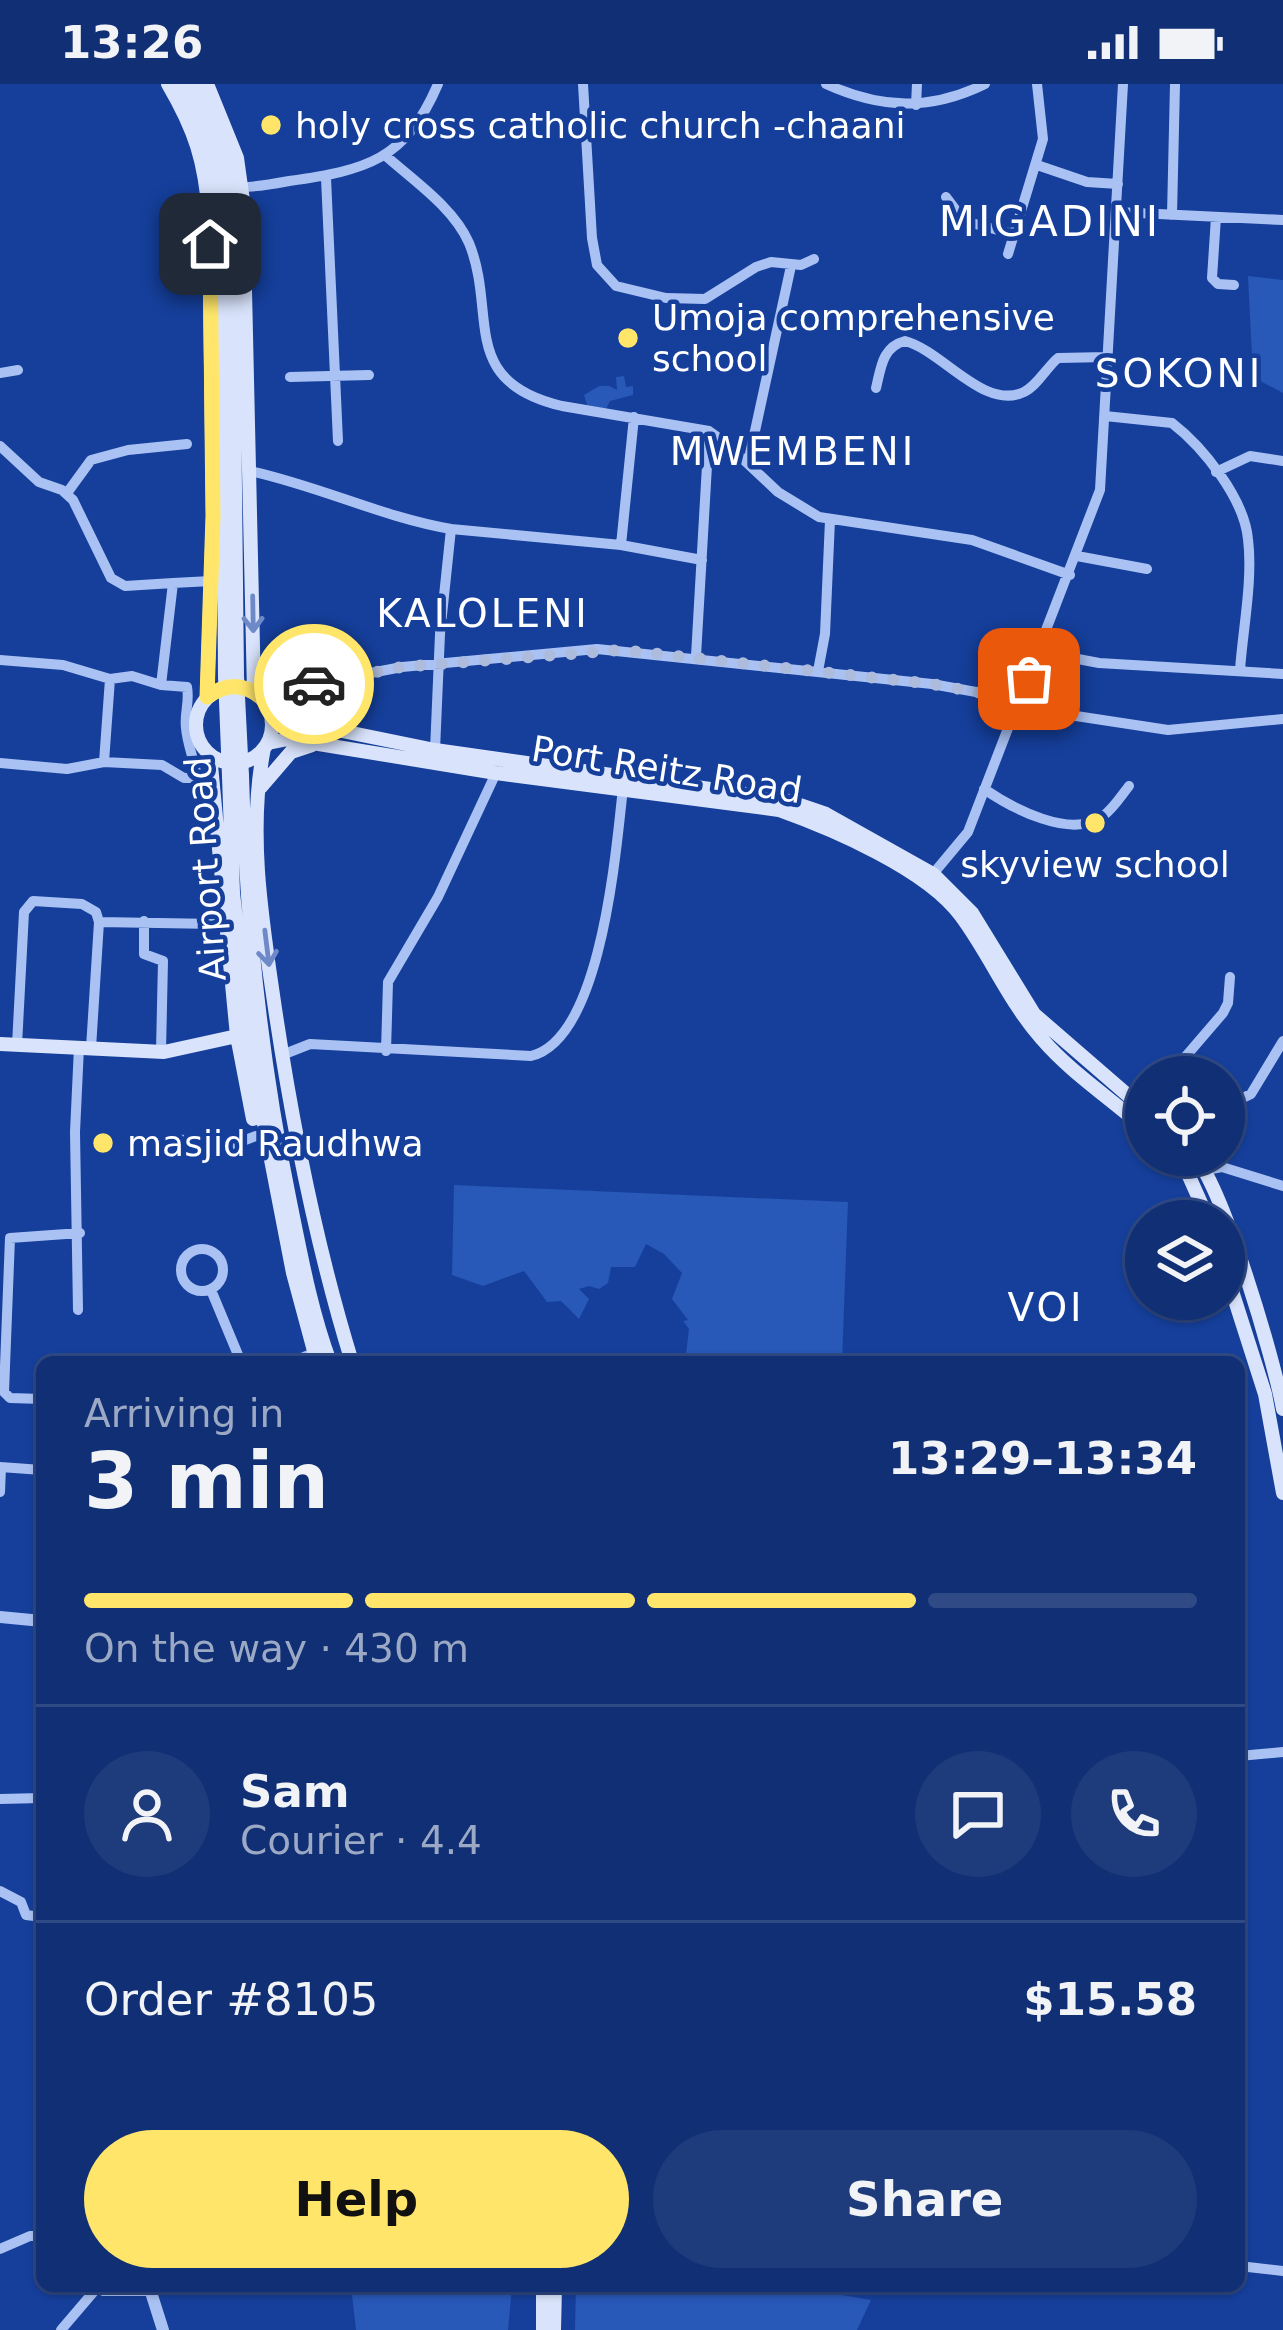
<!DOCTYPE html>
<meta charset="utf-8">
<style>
body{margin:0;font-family:"DejaVu Sans",sans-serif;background:#1e3b7c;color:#f1f3f6;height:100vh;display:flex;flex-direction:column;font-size:45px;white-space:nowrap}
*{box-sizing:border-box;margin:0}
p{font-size:39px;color:#9ca9c5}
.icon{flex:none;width:66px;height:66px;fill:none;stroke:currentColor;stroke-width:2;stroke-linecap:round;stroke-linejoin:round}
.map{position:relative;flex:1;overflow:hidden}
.side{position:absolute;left:36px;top:1272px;width:1209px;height:936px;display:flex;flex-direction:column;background:#102f74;border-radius:18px;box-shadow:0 3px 9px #0004,0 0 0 3px #304a86}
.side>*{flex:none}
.fabs{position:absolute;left:1125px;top:972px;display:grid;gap:24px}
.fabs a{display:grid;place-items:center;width:120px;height:120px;border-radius:50%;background:#102f74;box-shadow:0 3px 9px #0004,0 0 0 3px #304a86;font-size:60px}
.pin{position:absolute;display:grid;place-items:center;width:102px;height:102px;color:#fff;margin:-51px;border-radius:24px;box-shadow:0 6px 18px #0006}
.courier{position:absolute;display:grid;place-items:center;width:120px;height:120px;margin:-60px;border:9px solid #ffe66b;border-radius:50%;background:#fff;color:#222;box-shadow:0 3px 15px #0007}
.overview em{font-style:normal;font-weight:700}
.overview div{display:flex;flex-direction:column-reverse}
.overview{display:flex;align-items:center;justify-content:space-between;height:204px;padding:0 48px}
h1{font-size:78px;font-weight:700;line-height:90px}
.bar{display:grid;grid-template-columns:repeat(4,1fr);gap:18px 12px;align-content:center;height:144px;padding:0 48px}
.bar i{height:15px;border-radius:9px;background:#304a86}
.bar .active{background:#ffe66b}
.bar p{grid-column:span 4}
.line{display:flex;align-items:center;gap:30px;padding:0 48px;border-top:3px solid #304a86}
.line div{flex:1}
.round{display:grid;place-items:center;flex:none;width:126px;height:126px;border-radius:63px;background:#1e3b7c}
.primary-button{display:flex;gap:24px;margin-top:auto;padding:24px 48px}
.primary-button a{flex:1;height:138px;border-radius:72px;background:#ffe66b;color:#111;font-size:48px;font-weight:700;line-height:138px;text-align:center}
.primary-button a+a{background:#1e3b7c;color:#f1f3f6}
.status{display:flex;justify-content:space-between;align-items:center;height:84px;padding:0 60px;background:#102f74;direction:ltr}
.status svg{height:33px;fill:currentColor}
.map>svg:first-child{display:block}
.green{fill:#2858b8}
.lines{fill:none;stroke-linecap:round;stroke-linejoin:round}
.minor{stroke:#aac2f3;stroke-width:10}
.tertiary{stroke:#aac2f3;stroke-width:12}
.secondary{stroke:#d9e4fc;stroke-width:14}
.secondary-bridge{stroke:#d9e4fc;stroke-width:14}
.oneway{stroke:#6d89c7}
.done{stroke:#adbcdc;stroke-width:12;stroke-dasharray:0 21.6}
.route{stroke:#ffe66b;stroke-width:15}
.poi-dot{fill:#ffe66b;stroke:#153f9b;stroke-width:4.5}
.labels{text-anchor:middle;stroke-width:9;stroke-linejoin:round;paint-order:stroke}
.poi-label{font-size:36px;fill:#fff;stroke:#153f9b;text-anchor:start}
.street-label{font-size:36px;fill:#fff;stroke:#153f9b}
.neighbourhood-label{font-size:39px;letter-spacing:3px;fill:#fff;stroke:#153f9b}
.quarter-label{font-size:42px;letter-spacing:3px;fill:#fff;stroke:#153f9b}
</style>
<div class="status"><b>13:26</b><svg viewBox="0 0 49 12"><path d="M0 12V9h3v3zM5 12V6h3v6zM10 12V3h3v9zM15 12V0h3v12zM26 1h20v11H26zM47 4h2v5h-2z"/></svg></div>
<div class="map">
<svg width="1283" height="2246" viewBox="0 0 1283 2246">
<rect width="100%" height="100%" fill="#153f9b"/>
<path class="green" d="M1248,192L1283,196V309L1253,293Z
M624,292L626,303L633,302V311L610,317L606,325L587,321L584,311L599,302H609L617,306L616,293Z
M454,1101L848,1118L842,1278H685L689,1245L683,1237L688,1236L672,1215L682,1189L664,1170L646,1160L635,1183H611L608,1199L599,1205L589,1202L579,1205L589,1215L579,1235L561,1217L547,1218L524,1187L483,1202L452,1191Z
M351,2202H512L508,2246H356Z
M576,2202H789L871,2216L857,2246H575Z"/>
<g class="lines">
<path class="minor" d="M583,0L592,154L597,181L616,202L666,214L705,215L756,183L771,178L801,181L814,175
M826,0C881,25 930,27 985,0
M916,21L917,0
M386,72C414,97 454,124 469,159C498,230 457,297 562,322L709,347L727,360L778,408L819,433L972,456L1070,491
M1037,81L1087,98L1118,100
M326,94L338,357
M242,103C258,103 273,100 289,97C366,86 405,77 438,0
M946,113L964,137L1013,150
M1117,128L1283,136
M1172,131L1175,0
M1216,133L1212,194L1218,200L1234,201
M1008,170L1043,55L1037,0
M0,289L18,286
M290,293L369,291
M876,304C881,284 882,263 905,257C943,267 984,327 1024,308C1037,302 1047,283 1058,274L1107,273
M1105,332L1172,339C1203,363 1244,414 1248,455C1253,496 1243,544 1240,586
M0,362L39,398L62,406L73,416L111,494L125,502L173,499L161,601
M748,379L791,182
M250,387C319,402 382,433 451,445
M1216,388L1250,372L1283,377
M67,409L91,376L128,366L187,360
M621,461L702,476
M1077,472L1147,485
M173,499L211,497
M1041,568L1099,579L1283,590
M696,572L709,347
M0,576L63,581L110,595L132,592L161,601L187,603C190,618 184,629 186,644C187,660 195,677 197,694
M818,587L825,550L830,436
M265,618L318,599L402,583L597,565L932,600L1020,616
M1017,623L1168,646L1283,635
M435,666L440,550L451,445L621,461L634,333
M104,678L110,595
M0,679L67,685L104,678L162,681L184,694H213
M984,705C1012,724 1071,756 1103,732C1113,725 1121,712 1129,702
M933,790L968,748L1100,406L1123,0
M144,837V870L163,877L161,967
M99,838L216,840L226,844
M17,961L24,828L33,817L82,820L96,828L99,838L91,964
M386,967L388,898L438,813L496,689
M282,971L310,960L531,972C602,955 616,765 623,704
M1168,993L1223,929L1228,919L1230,893
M1224,1023L1251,1010L1283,957
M172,1055L235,1060L256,1052
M1206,1086L1222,1083L1283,1102
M181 1186a21 21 0 1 1 42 0a21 21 0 1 1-42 0Z
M211,1206L241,1278
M78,1226L75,1048L79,963
M292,1278L313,1269
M42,1315L10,1314L4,1308L10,1154L80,1149
M0,1383L42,1386
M0,1408L1,1383
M1239,1672L1283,1668
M0,1715L42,1714
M0,1807L21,1818L26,1831L42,1833
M0,2165L30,2152H42
M1239,2182L1283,2187
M94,2202L103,2207H150
M61,2246L96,2205"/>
<path class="tertiary" d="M0,1533L42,1537
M149,2202L163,2246"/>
<path class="secondary" d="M168,0C195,46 205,77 209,131L213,432L207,613
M181,0C207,43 217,82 222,132L225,592
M196,0L222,58L232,129L237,592
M207,0L237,74L243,117L254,608
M196 641a38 38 0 1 1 76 0a38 38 0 1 1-76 0Z
M267,620L283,634L298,638L435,666L782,715L826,730L933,790L972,829L1034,930L1146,1027
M268,659L288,655L496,689L779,726C832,745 927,785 961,832C990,871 1009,918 1042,955C1071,989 1113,1016 1146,1046
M264,664C248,745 261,830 273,911C291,1035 315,1158 352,1278
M210,671L237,952L253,1035
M229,692L233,809L253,983L293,1189L317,1278
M242,692C246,836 261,977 290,1118C301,1172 311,1227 330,1278
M261,703L291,668L312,661
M0,960L164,968L237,952
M1173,1071L1184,1081L1209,1137
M1194,1071C1224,1106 1274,1275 1283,1325
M1224,1182L1265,1310L1283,1409
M543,2246V2202
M554,2246L555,2202"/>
<path class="secondary-bridge" d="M225,592L229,692
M237,592L242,692"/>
</g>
<defs><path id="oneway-shaft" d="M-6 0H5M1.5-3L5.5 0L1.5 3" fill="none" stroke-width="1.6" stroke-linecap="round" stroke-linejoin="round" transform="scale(3)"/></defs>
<g class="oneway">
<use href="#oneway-shaft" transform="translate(253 530) rotate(89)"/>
<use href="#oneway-shaft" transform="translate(267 864) rotate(83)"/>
</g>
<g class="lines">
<path class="done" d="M314,600L402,583L622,566L932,600L1020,616L1029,595"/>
<path class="route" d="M210,160L213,432L207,613C227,598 247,599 265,617L314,600"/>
</g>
<g class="poi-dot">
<circle cx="271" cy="41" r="12"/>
<circle cx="628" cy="254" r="12"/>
<circle cx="1095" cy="739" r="12"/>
<circle cx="103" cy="1059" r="12"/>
</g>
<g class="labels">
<g class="poi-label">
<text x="295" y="54">holy cross catholic church -chaani</text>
<text x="652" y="246">Umoja comprehensive<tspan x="652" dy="41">school</tspan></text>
<text x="1095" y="793" text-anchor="middle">skyview school</text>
<text x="127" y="1072">masjid Raudhwa</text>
</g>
<g class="street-label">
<text transform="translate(667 685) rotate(9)" y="13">Port Reitz Road</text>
<text transform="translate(205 785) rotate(-94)" y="13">Airport Road</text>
</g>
<g class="neighbourhood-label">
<text x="1179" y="303">SOKONI</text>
<text x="793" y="381">MWEMBENI</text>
<text x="483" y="543">KALOLENI</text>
<text x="1046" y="1237">VOI</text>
</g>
<g class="quarter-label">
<text x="1050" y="152">MIGADINI</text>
</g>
</g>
</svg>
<div class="fabs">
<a><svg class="icon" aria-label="locate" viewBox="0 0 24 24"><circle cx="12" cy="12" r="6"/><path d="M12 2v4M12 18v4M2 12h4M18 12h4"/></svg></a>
<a><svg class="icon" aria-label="layers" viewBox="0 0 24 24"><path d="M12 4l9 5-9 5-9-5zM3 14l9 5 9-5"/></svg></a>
</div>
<div class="pin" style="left:1029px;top:595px;background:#ea580c"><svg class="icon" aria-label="bag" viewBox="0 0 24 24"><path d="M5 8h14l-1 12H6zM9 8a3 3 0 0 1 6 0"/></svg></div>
<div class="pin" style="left:210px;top:160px;background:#1f2937"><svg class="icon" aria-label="home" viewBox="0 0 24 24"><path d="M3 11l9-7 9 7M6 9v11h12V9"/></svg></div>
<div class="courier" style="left:314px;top:600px"><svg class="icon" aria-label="car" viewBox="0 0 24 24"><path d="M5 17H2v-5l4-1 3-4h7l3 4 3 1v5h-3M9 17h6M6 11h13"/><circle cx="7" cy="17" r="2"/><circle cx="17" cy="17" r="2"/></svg></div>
<section class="side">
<div class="overview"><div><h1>3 min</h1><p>Arriving in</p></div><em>13:29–13:34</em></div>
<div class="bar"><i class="active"></i><i class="active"></i><i class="active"></i><i></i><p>On the way · 430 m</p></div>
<div class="line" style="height:216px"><a class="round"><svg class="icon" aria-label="person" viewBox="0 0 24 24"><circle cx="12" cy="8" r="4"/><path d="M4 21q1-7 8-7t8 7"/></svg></a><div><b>Sam</b><p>Courier · 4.4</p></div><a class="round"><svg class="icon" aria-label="chat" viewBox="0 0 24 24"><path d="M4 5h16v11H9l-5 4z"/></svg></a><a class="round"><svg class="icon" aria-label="phone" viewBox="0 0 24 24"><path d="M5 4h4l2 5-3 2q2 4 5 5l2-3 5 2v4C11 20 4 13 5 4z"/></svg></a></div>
<div class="line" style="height:156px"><div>Order #8105</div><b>$15.58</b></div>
<div class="primary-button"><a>Help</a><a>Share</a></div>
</section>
</div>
